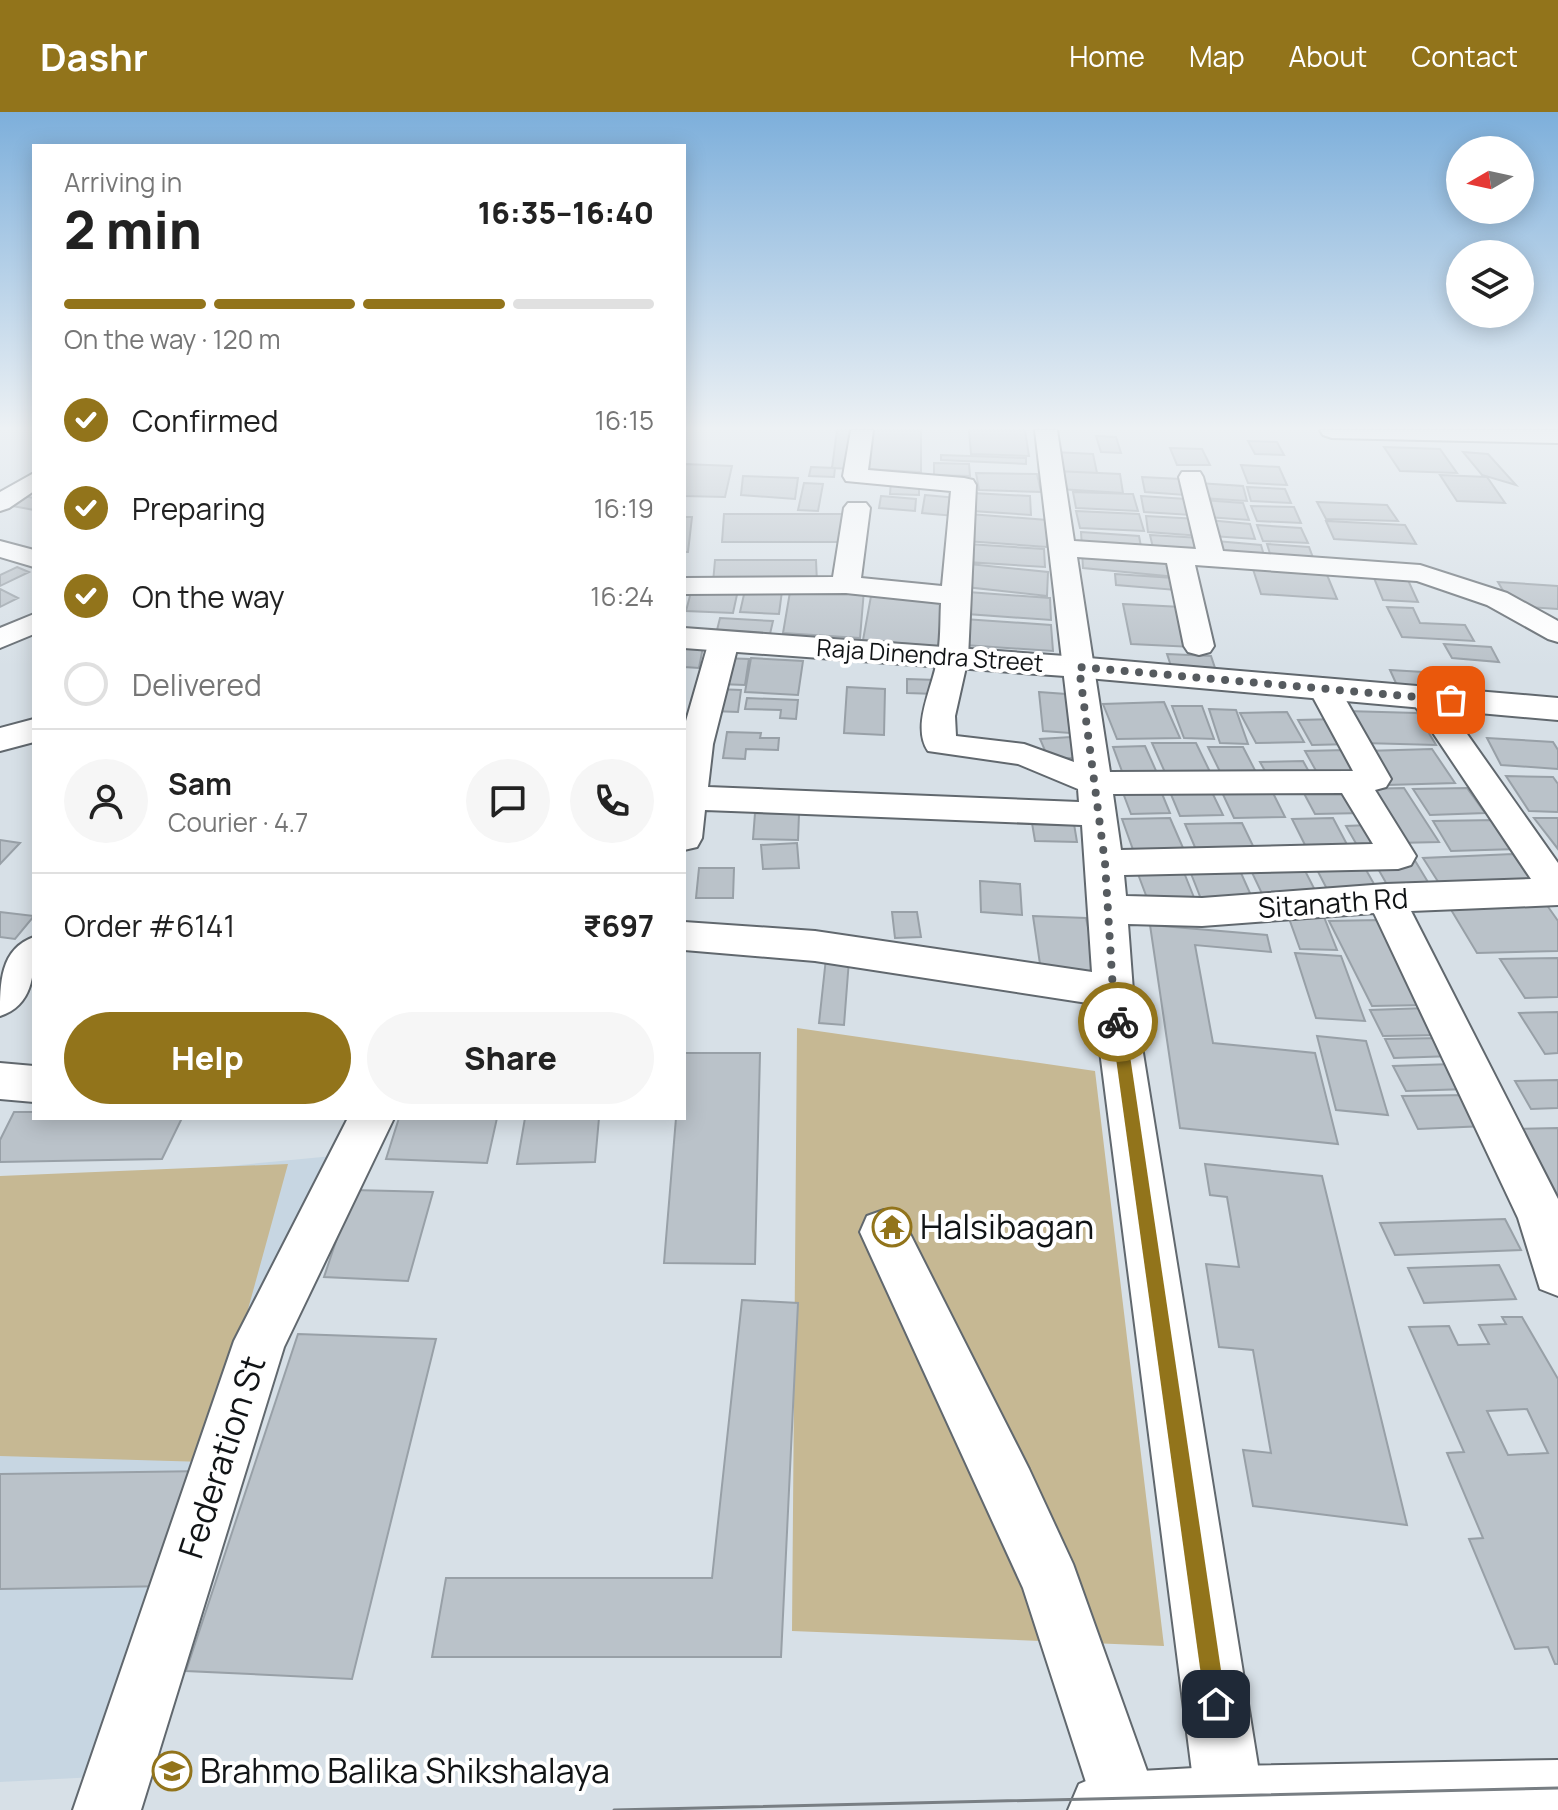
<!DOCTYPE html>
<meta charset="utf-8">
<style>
body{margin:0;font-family:Manrope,sans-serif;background:#f6f6f6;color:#222;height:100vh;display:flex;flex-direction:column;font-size:30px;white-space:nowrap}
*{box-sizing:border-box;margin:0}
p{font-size:26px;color:#767676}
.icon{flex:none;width:44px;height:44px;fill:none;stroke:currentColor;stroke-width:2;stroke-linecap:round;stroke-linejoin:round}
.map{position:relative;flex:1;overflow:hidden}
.side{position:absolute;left:32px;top:32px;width:654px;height:976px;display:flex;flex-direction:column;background:#fff;border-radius:0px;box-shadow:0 4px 20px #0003}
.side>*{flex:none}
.needle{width:52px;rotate:261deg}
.buttons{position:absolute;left:1446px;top:24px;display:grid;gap:16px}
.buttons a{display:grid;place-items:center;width:88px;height:88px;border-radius:50%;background:#fff;box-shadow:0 4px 20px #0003;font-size:40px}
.pin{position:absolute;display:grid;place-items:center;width:68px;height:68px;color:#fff;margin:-34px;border-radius:16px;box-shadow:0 4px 12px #0006}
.courier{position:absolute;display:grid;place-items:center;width:80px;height:80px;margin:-40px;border:6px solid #92741b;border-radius:50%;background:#fff;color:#222;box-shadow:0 2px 10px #0007}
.head em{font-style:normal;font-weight:800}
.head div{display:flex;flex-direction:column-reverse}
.head{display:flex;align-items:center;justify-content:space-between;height:136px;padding:0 32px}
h1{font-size:52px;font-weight:800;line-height:60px}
.bar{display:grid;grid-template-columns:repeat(4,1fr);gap:12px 8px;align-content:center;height:96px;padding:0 32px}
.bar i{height:10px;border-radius:6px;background:#e0e0e0}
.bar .active{background:#92741b}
.bar p{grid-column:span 4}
.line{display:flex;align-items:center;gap:20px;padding:0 32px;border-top:2px solid #e0e0e0}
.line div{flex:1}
.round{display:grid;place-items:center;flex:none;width:84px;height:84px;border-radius:42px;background:#f6f6f6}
ol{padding:0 32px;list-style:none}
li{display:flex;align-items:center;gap:24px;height:88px}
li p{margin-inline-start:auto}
li .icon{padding:8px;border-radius:50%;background:#92741b;color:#fff;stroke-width:4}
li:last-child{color:#767676}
li i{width:44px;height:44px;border:4px solid #e0e0e0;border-radius:50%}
.primary-button{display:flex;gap:16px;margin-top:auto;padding:16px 32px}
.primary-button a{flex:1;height:92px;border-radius:48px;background:#92741b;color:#fff;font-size:32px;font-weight:800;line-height:92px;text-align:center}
.primary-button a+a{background:#f6f6f6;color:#222}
header{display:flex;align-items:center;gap:48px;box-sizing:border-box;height:112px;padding:0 40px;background:#92741b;color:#fff}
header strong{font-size:38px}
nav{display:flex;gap:44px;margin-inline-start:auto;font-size:28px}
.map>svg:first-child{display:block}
.built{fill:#c7d6e2}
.green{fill:#c6b893}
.building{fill:#bac2c9;stroke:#98a0a7;stroke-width:2;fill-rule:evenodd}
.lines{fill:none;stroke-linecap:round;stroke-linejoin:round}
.minor-casing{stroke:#61686e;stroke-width:4}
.major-casing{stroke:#61686e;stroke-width:4}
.minor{fill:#fff;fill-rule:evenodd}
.major{fill:#fff;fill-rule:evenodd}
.tram{stroke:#787e83;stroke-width:3}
.route{fill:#92741b}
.done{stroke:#565b5f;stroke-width:8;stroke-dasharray:0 14.4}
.labels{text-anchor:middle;stroke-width:8;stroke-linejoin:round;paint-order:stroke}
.far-street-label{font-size:24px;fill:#111416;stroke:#fff}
.street-label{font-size:28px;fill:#111416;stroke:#fff}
.near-poi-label{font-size:34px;fill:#111416;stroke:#fff;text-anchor:start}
.near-street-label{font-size:34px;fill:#111416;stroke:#fff}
</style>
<header>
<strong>Dashr</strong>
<nav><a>Home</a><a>Map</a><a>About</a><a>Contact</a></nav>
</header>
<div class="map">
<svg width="1558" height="1698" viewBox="0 0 1558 1698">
<rect width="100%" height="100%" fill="#d7e0e7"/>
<path class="built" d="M354,1042L257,1280L134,1663L0,1670V1076Z"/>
<path class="green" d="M797,916L1095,959L1164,1534L792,1519Z
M288,1052L206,1350L0,1344V1064Z"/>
<path class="building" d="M837,318H856L852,357L832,356Z
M865,318H921V360L862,357Z
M969,318H1025L1029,344L971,342Z
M1096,324L1116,325L1121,341L1101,340Z
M1248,329L1277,330L1284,343L1255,342Z
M1384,335L1440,337L1457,361L1400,359Z
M1170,336L1202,337L1210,353H1177Z
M1054,340L1093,342L1097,361L1056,359Z
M1463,340L1488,342L1516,373L1482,363Z
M941,343L1026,346V352L941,348Z
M934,351L969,352L970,364L934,363Z
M684,352L732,354L725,385L684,384Z
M1241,353L1279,355L1287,373L1248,371Z
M811,355L835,356L834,365L809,364Z
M1056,359L1120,362L1123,381L1059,377Z
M976,361L1037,362L1041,380L979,378Z
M1440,363L1487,365L1505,391L1457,389Z
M743,364L798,366L795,387L741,383Z
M1142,365L1181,367L1185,383L1145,380Z
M891,369L919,370V383L890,382Z
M804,371L823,372L818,399L798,398Z
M1198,371L1243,374L1247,389L1202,386Z
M1247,375L1285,377L1291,391L1251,389Z
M1073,380L1133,382L1138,399L1076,396Z
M972,381L1030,384L1031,403L972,399Z
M18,383L34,386V398L2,392Z
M925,383L957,386L955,404L922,401Z
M881,384L916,387L915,399L879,396Z
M1141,384L1186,387L1191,403L1144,400Z
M1202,388L1243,391L1249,408L1207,405Z
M1317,390L1387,393L1398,409L1326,407Z
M1251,394L1294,395L1301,411L1257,409Z
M1076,399L1139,402L1144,419L1080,416Z
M724,402H844L846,430H722Z
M969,402L1047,408V435L966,429Z
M1146,404L1198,407L1201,424L1148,420Z
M684,405H692L688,440H684Z
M1208,408L1250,412L1255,427L1212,424Z
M1326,409L1405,413L1416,432L1334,427Z
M1257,413L1301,416L1308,431L1263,429Z
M1081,420L1139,424L1142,440L1082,436Z
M1150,423L1201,426L1205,443L1154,440Z
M1216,429L1261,433L1265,447L1220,444Z
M968,432L1044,437L1045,455L967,450Z
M1267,432L1309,435L1315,451L1272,448Z
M1082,439L1174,447L1177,465L1083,456Z
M715,448H816L817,471H713Z
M969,452L1048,460L1047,484L966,475Z
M1252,454L1325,458L1337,487L1261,482Z
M17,455L29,460L0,474V463Z
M1115,462L1174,466L1176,478L1116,473Z
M1374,466L1408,468L1418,490L1383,488Z
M1498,470L1558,474V497L1512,494Z
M791,474L864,478L860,526L783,521Z
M692,476L738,478L733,501L686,499Z
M0,477L18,486L0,495Z
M745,478L782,479L779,502L740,500Z
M968,480L1050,486L1051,508L967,502Z
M871,484L949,491L944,535L863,528Z
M1123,492L1182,495L1193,535L1131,532Z
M1387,495L1413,496L1420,511L1465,513L1474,529L1402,525Z
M720,506L773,509L770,522L717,518Z
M964,507L1051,513L1053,539L964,533Z
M1444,532L1491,535L1499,550L1452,546Z
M684,534L703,535L699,556L684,555Z
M1167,542L1211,544L1215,556L1171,554Z
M723,546L749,547L745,573L719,572Z
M751,546L803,549L798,583L745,580Z
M1390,558L1457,562L1468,584L1400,580Z
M907,567L936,568V582L907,581Z
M847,575L885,577L884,623L844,621Z
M715,577L741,578L738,600L712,599Z
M1039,580L1066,582L1070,621L1043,619Z
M747,586L798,588L796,607L780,606L781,598L745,597Z
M1164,590L1180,626L1117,627L1103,592Z
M1172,594H1202L1214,627L1184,626Z
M1209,597L1236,598L1248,632L1220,631Z
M1346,599L1417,601L1436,633L1363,631Z
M1287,600L1304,630L1256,631L1240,601Z
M1337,607L1352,632L1312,633L1298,608Z
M727,620L761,621L760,626H779L778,638L746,637L745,647L723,646Z
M1071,625L1081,645L1049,648L1040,627Z
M1487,626L1553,630L1558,638V657L1501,653Z
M1152,631H1196L1212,664L1167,665Z
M1145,634L1157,661L1123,662L1113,635Z
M1208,635H1243L1261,670H1225Z
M1432,637L1455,671L1387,673L1366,639Z
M1346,638L1362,665L1320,666L1305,639Z
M1303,649L1313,667L1270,668L1260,650Z
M1506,664L1553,665L1558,672V700L1529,699Z
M1158,672L1170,701L1131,702L1120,673Z
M1208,672L1223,703L1180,704L1167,673Z
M1269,673L1285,705L1234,706L1219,674Z
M1347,673L1363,701L1315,702L1300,674Z
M1404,676L1439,730L1396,731L1363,677Z
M1467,676L1485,701L1430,703L1413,677Z
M755,701L799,702L798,728L753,727Z
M1170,706L1187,745L1136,746L1122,707Z
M1333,706L1351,740L1309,741L1292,707Z
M1534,706H1558V737Z
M1497,708L1517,737L1451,739L1433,709Z
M1032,711L1074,712L1077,730L1035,729Z
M1242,711L1255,738L1197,740L1185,712Z
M1370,713L1387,742H1362L1346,714Z
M0,728L20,731L0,752Z
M797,731L799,756L763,757L761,733Z
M1513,742L1537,775L1444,779L1423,746Z
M1414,747L1431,775L1389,776L1373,748Z
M1300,749L1319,786L1265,788L1247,750Z
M1361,749L1378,779L1329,781L1313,750Z
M1237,752L1254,790L1203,792L1188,754Z
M1181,753L1197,793L1150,794L1135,754Z
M699,756H734L733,786H696Z
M980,769L1020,772L1022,803L981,800Z
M1544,789L1558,809V839L1477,841L1447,791Z
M1286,798L1322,800L1337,838L1300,837Z
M0,800L34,804L15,827L0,825Z
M892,800H917L921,825L895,826Z
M1033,804L1086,806L1098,861L1041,859Z
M1379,808L1425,893L1372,894L1329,809Z
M1150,813L1267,823L1271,840L1195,833L1213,931L1315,941L1338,1032L1180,1016Z
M1295,841L1341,844L1365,909L1316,906Z
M826,846L849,848L844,913L819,911Z
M1558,846V885L1525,886L1500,847Z
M1427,896L1442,923L1383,924L1370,898Z
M1558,900V941L1545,942L1519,901Z
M1317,924L1366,929L1388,1003L1336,998Z
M1443,926L1453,944L1394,946L1385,927Z
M684,941H760L755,1152L664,1151L676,1006H684Z
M1453,952L1467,977L1406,979L1393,954Z
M1558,968V996L1531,997L1515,969Z
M1468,983L1485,1014L1418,1017L1402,984Z
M14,1000H34V1006H182L162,1047L0,1050V1028Z
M399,1006H497L487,1051L386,1047Z
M525,1006H599L595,1050L517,1052Z
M1558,1016V1099L1511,1017Z
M1205,1052L1322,1064L1407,1413L1253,1394L1243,1338L1271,1341L1253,1238L1219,1235L1206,1152L1239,1155L1227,1085L1210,1083Z
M353,1078L433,1080L408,1169L324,1165Z
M1505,1107L1521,1138L1395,1143L1380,1111Z
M1499,1153L1516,1187L1424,1191L1408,1156Z
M742,1188L798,1191L781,1545H432L446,1466H712Z
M1502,1205H1522L1558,1267V1552H1555L1548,1535L1515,1537L1469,1427L1483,1426L1447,1341L1464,1340L1409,1215L1449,1214L1458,1233L1489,1232L1479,1213L1506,1212ZM1527,1297L1548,1341L1508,1343L1487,1299Z
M298,1222L436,1227L352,1567L186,1559Z
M206,1359L170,1474L0,1477V1362Z"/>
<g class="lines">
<defs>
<path id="minor" d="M851,318H873L868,358L964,366L973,368L976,373L968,546L955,604L956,624L1024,632L1074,650L1035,318H1057L1074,429L1196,437L1179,365L1182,360H1200L1203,365L1223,439L1420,453L1507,481L1558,509V530L1548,527L1487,493L1417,469L1195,453L1214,534L1210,540L1199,543L1188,540L1184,534L1167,451L1077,445L1110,660L1353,659L1308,576L1313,569L1324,567L1335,569L1391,667L1386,675L1375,678L1416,744L1411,753L1398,757L1124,763L1126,784L1202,786L1386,772L1531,767L1409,585L1414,578L1425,576L1436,578L1558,751V793L1411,799L1558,1087V1184L1540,1177L1518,1106L1374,801L1202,814L1128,812L1133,879L1264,1691L1261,1698H1199L1196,1691L1094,892L815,849L684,838V810L815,819L1092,860L1082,713L705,698L702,726L697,735L684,738V616L709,529L713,523L724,520L735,523L739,529L713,632L708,675L1079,690L1078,677L1018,652L928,639C911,614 933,575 937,548C941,530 940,510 941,491L846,481L684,482V466L833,465L844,396L848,391H866L870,396L861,466L942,474L951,379L846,369L843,364ZM1342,681L1373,732L1121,738L1113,682Z
M34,361V379L9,396L0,399V380Z
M0,429L34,438V455L0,445Z
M34,502V522L0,536V516Z
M34,825C34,857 36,892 0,904C0,871 0,837 34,825Z
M0,951L34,954V990L0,987Z
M348,1006H394L284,1235L141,1698H73L234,1229Z
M884,1098L901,1104L1029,1357L1073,1452L1161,1698H1095L1023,1476L860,1120L867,1104Z"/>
<path id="major" d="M1320,318H1558V331L1332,326L1323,323Z
M684,516L1065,544L1558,586V608L1065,564L684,536Z
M34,607V630L0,639V616Z
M1558,1648V1698H1068L1079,1672L1105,1661L1230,1654Z"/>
</defs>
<use href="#minor" class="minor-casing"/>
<use href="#major" class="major-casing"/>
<use href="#minor" class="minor"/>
<use href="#major" class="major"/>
<path class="tram" d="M614,1698L1558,1676"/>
</g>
<linearGradient id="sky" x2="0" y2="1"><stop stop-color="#7dafdb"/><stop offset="0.57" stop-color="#edf1f4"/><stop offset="1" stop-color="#edf1f4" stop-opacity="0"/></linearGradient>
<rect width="1558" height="555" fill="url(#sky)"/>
<path class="route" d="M1118,905L1125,910L1226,1592L1223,1599L1216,1602L1208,1599L1205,1592L1111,910Z"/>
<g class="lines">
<path class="done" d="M1118,910L1113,879L1105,751L1079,555L1451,588"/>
</g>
<defs>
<symbol id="temple-ring" viewBox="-11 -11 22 22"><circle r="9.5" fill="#fff" stroke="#92741b" stroke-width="1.5"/><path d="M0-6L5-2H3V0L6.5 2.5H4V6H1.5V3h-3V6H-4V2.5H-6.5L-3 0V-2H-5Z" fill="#92741b"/></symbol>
<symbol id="school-ring" viewBox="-11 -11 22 22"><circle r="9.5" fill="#fff" stroke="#92741b" stroke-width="1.5"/><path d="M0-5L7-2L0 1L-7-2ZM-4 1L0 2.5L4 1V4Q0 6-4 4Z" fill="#92741b"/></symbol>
</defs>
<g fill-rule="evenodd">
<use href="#temple-ring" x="870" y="1093" width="44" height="44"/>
<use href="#school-ring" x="150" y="1637" width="44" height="44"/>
</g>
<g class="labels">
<g class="far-street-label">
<text transform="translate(930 544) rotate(4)" y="8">Raja Dinendra Street</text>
</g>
<g class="street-label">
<text transform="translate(1333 791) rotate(-4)" y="10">Sitanath Rd</text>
</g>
<g class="near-poi-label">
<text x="920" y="1127">Halsibagan</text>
<text x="200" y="1671">Brahmo Balika Shikshalaya</text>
</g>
<g class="near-street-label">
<text transform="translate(222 1345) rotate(-72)" y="12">Federation St</text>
</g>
</g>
</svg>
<div class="buttons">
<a><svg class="needle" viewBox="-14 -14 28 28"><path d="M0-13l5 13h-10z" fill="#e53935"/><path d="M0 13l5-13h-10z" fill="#767676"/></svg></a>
<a><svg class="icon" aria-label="layers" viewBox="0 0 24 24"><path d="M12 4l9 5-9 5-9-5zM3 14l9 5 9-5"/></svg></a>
</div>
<div class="pin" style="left:1451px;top:588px;background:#ea580c"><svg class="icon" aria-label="bag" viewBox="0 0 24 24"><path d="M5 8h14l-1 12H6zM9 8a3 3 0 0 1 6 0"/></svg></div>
<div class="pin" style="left:1216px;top:1592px;background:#1f2937"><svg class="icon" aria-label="home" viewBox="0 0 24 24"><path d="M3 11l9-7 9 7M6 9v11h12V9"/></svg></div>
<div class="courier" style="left:1118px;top:910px"><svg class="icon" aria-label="bike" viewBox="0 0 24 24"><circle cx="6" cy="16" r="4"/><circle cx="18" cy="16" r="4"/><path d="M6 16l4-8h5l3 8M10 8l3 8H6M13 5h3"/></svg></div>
<section class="side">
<div class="head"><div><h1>2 min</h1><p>Arriving in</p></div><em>16:35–16:40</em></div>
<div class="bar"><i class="active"></i><i class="active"></i><i class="active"></i><i></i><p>On the way · 120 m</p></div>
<ol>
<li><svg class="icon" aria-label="check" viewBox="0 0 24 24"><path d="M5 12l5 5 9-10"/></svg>Confirmed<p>16:15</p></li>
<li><svg class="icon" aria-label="check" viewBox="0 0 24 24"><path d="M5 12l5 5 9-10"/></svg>Preparing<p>16:19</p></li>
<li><svg class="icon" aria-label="check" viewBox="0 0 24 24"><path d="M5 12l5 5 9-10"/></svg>On the way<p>16:24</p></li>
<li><i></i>Delivered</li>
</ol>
<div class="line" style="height:144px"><a class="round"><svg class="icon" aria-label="person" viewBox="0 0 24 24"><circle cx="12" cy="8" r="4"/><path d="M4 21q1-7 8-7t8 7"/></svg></a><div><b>Sam</b><p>Courier · 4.7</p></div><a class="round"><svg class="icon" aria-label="chat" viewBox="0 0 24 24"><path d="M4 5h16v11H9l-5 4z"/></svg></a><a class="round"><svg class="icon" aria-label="phone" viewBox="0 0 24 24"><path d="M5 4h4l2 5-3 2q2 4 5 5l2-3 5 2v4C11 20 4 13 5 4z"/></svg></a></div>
<div class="line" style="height:104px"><div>Order #6141</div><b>₹697</b></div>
<div class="primary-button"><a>Help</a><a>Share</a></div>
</section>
</div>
